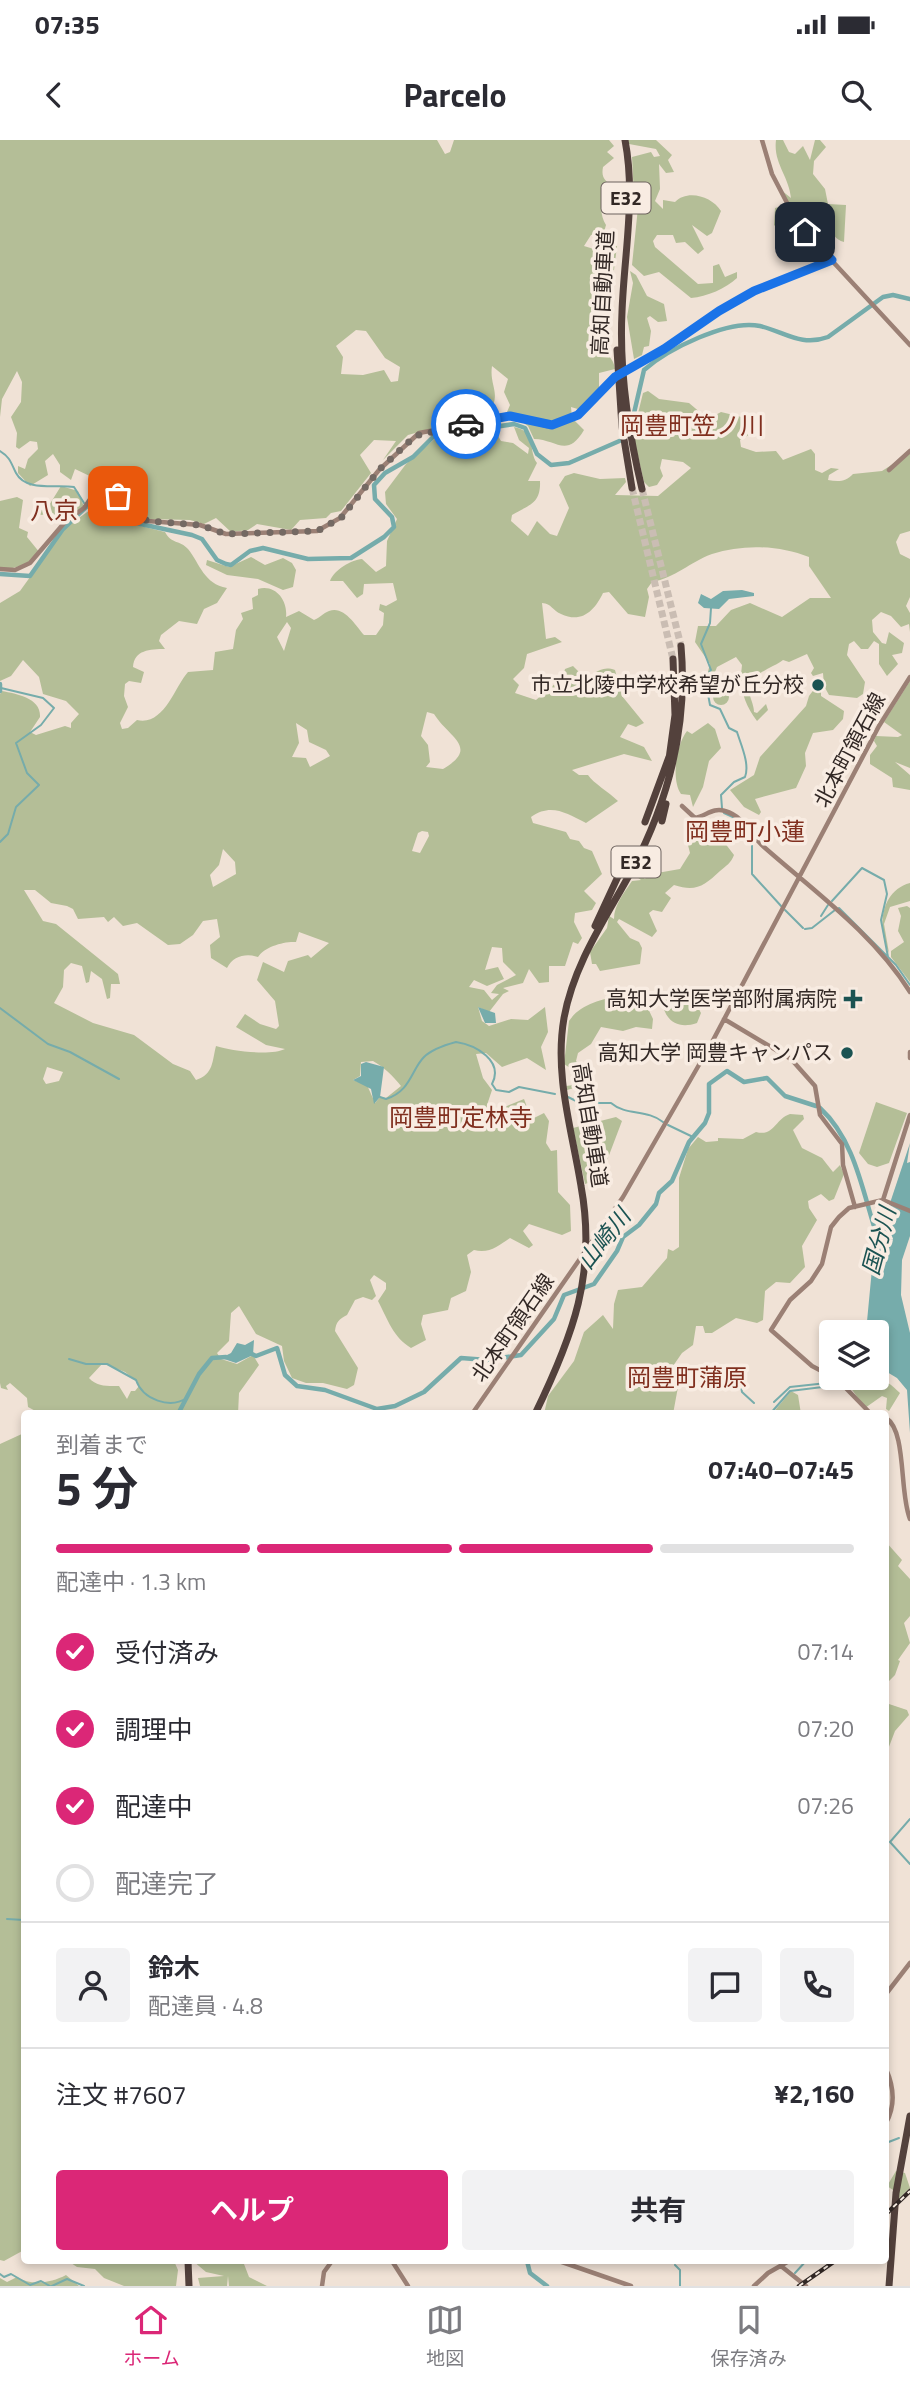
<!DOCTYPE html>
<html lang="ja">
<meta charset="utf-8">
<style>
body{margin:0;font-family:"Titillium Web","Noto Sans JP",sans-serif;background:#f2f2f3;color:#2b2b33;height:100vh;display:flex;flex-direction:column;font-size:26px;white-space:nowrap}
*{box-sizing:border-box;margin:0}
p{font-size:23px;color:#7c7c81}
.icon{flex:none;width:38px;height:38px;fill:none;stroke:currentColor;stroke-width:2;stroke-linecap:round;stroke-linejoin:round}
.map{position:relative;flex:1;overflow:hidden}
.drawer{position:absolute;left:21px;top:1270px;width:868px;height:854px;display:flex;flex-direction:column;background:#fff;border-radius:7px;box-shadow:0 4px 10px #0003}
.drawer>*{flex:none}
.controls{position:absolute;left:819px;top:1180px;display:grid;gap:14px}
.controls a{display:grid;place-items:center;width:70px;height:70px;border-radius:7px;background:#fff;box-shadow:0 4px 10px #0003;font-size:35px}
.pin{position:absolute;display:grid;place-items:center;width:60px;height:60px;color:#fff;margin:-30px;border-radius:14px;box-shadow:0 4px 10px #0006}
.courier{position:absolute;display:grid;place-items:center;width:70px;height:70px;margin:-35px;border:5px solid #1a73e8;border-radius:50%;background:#fff;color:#222;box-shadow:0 2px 9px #0007}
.head em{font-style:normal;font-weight:700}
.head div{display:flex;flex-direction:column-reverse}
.head{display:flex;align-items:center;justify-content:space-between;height:119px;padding:0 35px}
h1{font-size:46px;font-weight:700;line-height:52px}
.bar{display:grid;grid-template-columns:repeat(4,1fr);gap:10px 7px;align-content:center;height:84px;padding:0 35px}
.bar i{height:9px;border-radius:5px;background:#e1e1e2}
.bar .current{background:#db2777}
.bar p{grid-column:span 4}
.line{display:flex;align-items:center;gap:18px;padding:0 35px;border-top:2px solid #e1e1e2}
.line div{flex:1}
.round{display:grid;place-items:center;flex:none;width:74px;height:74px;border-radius:7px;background:#f2f2f3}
ol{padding:0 35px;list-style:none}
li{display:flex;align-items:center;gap:21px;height:77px}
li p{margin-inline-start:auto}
li .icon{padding:7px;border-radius:50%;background:#db2777;color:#fff;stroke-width:4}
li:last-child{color:#7c7c81}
li i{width:38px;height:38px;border:4px solid #e1e1e2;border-radius:50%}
.button{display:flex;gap:14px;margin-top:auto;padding:14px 35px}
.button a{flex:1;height:80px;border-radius:7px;background:#db2777;color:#fff;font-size:28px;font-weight:700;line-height:80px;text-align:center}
.button a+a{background:#f2f2f3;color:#2b2b33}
.status{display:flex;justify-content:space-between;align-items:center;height:49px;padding:0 35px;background:#fff;direction:ltr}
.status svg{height:19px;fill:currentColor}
header{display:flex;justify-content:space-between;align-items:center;height:91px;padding:0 35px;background:#fff;font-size:32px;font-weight:700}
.menu{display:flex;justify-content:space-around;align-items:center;height:98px;border-top:2px solid #e1e1e2;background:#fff;font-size:19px;color:#7c7c81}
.menu a{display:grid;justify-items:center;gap:4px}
.menu .current{color:#db2777}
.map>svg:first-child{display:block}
.green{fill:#b4be97;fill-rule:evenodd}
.water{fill:#76acab}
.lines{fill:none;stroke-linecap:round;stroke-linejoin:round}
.stream{stroke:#76acab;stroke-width:2}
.river{stroke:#76acab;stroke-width:4.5}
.highway-tunnel{stroke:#cabdb3;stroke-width:7;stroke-dasharray:7 3.5;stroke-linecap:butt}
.secondary{stroke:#9b8075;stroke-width:4.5}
.highway{stroke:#53413c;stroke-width:7}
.rail-casing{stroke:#322825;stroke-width:4.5}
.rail{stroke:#f8ece2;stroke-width:2;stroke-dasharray:5;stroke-linecap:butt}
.done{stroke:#746963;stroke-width:7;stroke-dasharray:0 12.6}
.route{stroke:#1a73e8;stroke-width:9}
.poi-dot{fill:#1b5352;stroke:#f8ece2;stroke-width:2.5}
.labels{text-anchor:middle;stroke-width:7;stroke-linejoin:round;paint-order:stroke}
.shield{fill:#f8ece2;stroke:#6d635e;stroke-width:2}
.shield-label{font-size:19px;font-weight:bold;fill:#322825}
.street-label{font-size:21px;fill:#322825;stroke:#f8ece2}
.poi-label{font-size:21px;fill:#322825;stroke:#f8ece2;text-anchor:end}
.water-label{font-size:23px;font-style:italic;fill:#1b5352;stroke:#f8ece2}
.quarter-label{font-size:24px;fill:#802f1f;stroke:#f8ece2}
</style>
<div class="status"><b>07:35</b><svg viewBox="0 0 49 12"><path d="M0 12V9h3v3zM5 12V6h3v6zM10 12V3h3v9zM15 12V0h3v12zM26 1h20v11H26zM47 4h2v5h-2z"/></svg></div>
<header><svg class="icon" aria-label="back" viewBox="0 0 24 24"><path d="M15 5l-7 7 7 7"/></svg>Parcelo<svg class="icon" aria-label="search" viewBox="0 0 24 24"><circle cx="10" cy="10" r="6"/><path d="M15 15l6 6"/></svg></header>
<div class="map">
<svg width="910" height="2146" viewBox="0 0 910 2146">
<rect width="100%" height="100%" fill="#f0e2d6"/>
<path class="green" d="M0,0H437L445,14L450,12L454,0H609L614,6L607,12L614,18L603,27C601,38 605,39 611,47C601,58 598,72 606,85L604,92L591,95L584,106L597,110L601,103L617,106L614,130L599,135L598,139L612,148V151L599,154C590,165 592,192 599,205C605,213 614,218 615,229L599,233V251L581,270L571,267L572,278L584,290C567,319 556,299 534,299L528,286L507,272L510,265L504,252L508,239L492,226C489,246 502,253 489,273L408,295L383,320L396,301L374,300L360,315L371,333L341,371L331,373L326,378L300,380L291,390L257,384L248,390L231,392L216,378L204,384L190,380L149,379L99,345L96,339L75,329L71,340L60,332V325L53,314L45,321L48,335L30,346L18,333V326L25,329L28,319L38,309L37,302L30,301L19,309L16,307L17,293L11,277L21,262L22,242L17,231L2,259L0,277ZM356,190L366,191L385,218L400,227L398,241L391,242L384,230L363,235L341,234L343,217L336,206Z
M628,0H656L672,15L668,20L674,32L666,33L659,24L660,49L655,61L663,69V60L675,62C687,49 712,56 721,71L712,93L707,96L692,85L704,109L698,114L685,102L676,103L673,95H657L653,101L655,107L698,144L713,143V126L719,124L725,137L737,132V138C726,148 707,157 691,158L659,132L644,136L632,125L639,58L634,56L632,17L651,12L654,17L660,16L656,9L629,4Z
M776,0H783L789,12L795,14L803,6L810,20L815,0H820L826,7L814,21L813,34L825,49L828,64L846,65L844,102C835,100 833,92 825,88C812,81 806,82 797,68H792L781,50L791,58C789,36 773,23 776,0Z
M779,67L787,79L781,92L774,85L775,68Z
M630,131L636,135L647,156L664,164L667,181L658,182L650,176L647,178L651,191L649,206L644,207L642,215L634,219L627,177L633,143Z
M648,251L659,259L689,263L708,279L721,272L758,281L765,286L740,300L741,307L756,312L776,311L783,320L811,309L815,314V330L822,333L831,328L839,329L829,335L828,340C838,342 846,342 853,334L882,331L910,313V391L900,394L896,402L900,414L910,419V457L906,466L910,473V492L909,484L901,487L891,476L881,472L872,480L873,492L882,503L886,504L889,492L904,503L902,513L892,515L898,524L887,536L879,524V504L874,501L868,509H861L854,501L849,504L847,515L865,542L863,554L857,558L829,555L824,546L823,533L813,536L811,533L814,528L807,514L789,522L783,520C773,528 749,534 749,549C749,557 754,564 754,572L757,573L766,564L768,570L757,581C744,563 739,548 742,525L736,517L717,527L713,537L706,539L710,524L695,502L698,486H716L731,470L750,463L782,477L810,458H831L809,426V417C778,405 743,404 712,414C690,422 675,438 652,442L647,449L649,457L645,477L628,474L609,452L603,453C595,470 582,484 561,474C552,470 552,464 542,463L546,499L555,497L562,502L527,514L524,528L513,539L519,545L515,553L536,560L563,537L565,529L573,526L579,532L576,538L579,541C594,537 599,524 615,530L622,556L644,583L636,587L628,584L620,597L644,607L652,621L624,614L572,630L579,635H588C593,643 609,652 618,661L586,683C566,673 551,663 531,677L533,683L566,692L570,699L579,701L584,708L592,711L602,734L584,751L596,763L592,770L575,773L574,782L582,798L578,804L573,802L565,826H549V842L539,843L529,829L523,843L503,848L509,851L503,854L489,872L478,867L482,881L489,886L511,879L528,880L545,867L548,892L541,907L546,930L527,918L502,927L486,913L476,914L483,938L492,950L487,965L492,972L524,959L527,967L522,968L521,977L528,981L544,973L549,981L546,1003L551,1011L557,1010L558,1052L570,1065L571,1091L562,1095L529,1084L523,1091L533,1105L529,1108L510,1098C498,1106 489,1114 474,1110L467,1115L471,1132L466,1151L451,1158L448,1170L423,1175L421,1184L426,1200L411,1208C393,1197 388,1180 378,1161L386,1149V1143L374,1135L370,1140L376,1156L372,1160L363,1157L355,1160L347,1175C339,1179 336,1182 335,1191L358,1228L354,1245L347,1249L323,1243H306L292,1238L284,1221L282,1206L256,1194L239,1166L231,1173L229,1201L217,1213L221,1219L237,1224L253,1215L259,1225L239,1253L238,1274H41L28,1267L27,1258L10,1243L6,1246L8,1250L1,1248L0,1243V554L2,551C17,554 41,558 40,577L30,592L36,595L65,586L71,588V583L79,574L66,561L43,554L39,537L23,520L11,536L0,541V463L20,451L66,387L90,370L100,354L111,357L128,383L165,392C171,404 180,400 188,409C200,424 204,444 227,448L217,463L204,469L197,484L179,481L161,495L159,501L165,509C150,509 134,510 133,527L144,532L141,543L129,541L125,544L124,556L128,567L120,583L122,589L128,588L137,580C164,586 174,548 188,532L213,530L215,512L233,509L236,490L243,479L241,473L253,469L252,458L258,455V449C276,444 288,461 286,477L299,471L314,480C320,478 323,473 329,471C344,465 356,486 364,495H376L383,485L384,473L379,470L380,464L386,466L397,460L393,443L364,444L363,454L357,458L343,441H330C334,430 351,420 362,419L376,432L386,426L387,401L397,379L386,364L385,352L406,324L437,297L495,291L501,301L513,303L528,314L529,308L519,300L514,287C537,291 528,311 537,323L528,341H540C541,364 529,365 512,375L511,381L528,396L537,381L550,394L557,396L569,368L559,345L565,336L574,333L600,339L625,338L626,342L615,355L658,356L691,328L683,322L662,319L660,328L663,336L657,345L649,347L644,342L633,294L643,253ZM287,482L291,488L284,511L277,497ZM427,572L434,574C449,598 480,607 443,629L426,627L430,622L428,605L421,596ZM296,583L307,590L309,602L326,610L330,616L310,627L306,618L292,617L299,603ZM422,691L428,692L429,696L420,713L412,711L418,693ZM223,709L235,722L236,734L213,747L210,735L219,725ZM24,750H35L51,763L67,766L73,769L78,779L104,777L108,782L114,777L123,786L137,783L168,805L180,804L193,795L203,781L217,779L220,797L210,805L211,818L227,828C233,816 246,813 258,817C264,807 284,801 296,802L299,792L329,803L311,818L308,815L288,821L284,832L263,822L257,840L275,861L279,886L276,889L260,884L245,874L236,887L266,905L285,909C271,916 231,911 216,906C212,921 214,934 196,940L190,931L173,924L134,895L93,883L54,863L63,847L64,830L71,823L82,826L86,843L89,842L91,831L102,839L107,859L110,858L111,844H120L118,834L56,784L43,781ZM492,807L502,808L503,822L516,835L497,845L491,853L499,854L492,860L484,850L469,847L474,840L487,846L504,839L498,827L485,830ZM373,921C384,927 393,936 401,946L386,958L380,957L375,963L367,945L353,940L360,936L361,922ZM47,927L63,932L59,941L46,944L43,939ZM103,1223L125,1232L137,1241L139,1246L135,1251H131L127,1259L119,1246C108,1246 97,1247 89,1238Z
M61,346L78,351L84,367L71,376L58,378L53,373L41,375L37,372L48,367Z
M17,357L23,360L19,388L28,392L27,397L40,413L29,424L0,431V361Z
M251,417L265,425L283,418L292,423L296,430L293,447L283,450L258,439L227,435L206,425L207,420L229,427Z
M821,540V556L844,571L843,579L833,590L813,593L805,613L806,626L796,648L755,659L761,672L759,675L744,667L730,650L754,635L760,617L806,566L809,556Z
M910,541V628L895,622L910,635V650L893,647L892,638L870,624V615L877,606L874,601L876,596L898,597L902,595L884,582Z
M713 557a8 8 0 1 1 16 0a8 8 0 1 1-16 0Z
M708,583L715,589L721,608L709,621L703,647L693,667L690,655L681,654C671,640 676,605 687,591L692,594Z
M696,681H708L734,715C731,723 726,726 720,731C704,746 696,752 674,745L665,753L671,758L662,772L653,770L649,773L657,791L652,797L619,779L617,782L630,798L639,802L642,808L640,824L600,831L596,824H592L590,812L607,788L609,776L614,779C614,765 624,753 632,741L641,740L637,737L641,729H650L644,739L657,733L680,729L690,713L686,697L693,701L694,697H689L684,688Z
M910,743V761L890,767L884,784L889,813C877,789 880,751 910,743Z
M907,766L910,768V842L891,817V811L904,802L898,791L901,776L898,768Z
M680,848L689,851L701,873L697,883C677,890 664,880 662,860L655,857L657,853L668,854Z
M620,854L645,862L653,879L652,889L636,887L623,891L601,887L591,904L578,913L576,921L589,937L581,946L567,950L566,946L574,945L581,935L564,924L569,881C581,863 601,861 620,854Z
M876,962L907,973L889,1023L877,1027L868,1024L859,1013Z
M790,974L803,975L804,979L793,990L802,1008L822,1018L833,1032L840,1025L844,1034L834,1059L829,1061L821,1054L808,1061L809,1068L817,1080L802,1106L805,1127L790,1143L776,1142L765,1151L763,1180L757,1183L736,1178L712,1193H705L703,1186H696L693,1205L682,1213L673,1226L654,1234L657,1240L678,1247L673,1274H544L548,1256L574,1221L584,1192L603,1175L613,1189L614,1164L618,1150L642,1147L667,1118L668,1109L673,1111L679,1107V1038L688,1009L698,997L706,1002L718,1001V998L743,999L756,992C774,997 775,979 790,974Z
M616,977L622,981L600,1039L585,1044L573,988Z
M854,1238C878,1239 882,1235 900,1253L889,1271L886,1269L887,1258L882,1256L865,1268L848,1244Z
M791,1251L798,1255L801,1274H772Z
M24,1293V2110L4,2121L0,2120V1304Z
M886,1402L902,1420L898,1426L910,1439V1476L904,1483L910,1503L898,1520L900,1521L895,1535L886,1544Z
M886,1563L907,1570L909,1575L895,1591L887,1612Z
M896,2031L905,2033L910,2048L896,2061L893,2050L887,2046Z
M68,2121H174L178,2130L176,2146H124L104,2138L95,2129L77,2127Z
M193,2121L244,2124L249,2137L267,2146H229L228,2136L227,2146H200L198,2138L224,2136L206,2132Z
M66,2135L79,2146H0V2138L7,2142L17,2137C31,2146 51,2143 66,2135Z"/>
<path class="water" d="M742,450L754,453V456L729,459L719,469L704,468L698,463L701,454L711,459L723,451Z
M478,867L495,873L496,883H485Z
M366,922L384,927L380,957L374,964L371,949L353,940L361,936V924Z
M910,1003L907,1023L910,1022V1096L902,1120L901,1155L910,1193V1293L907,1250L897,1238L877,1226V1192H866L875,1097L880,1093Z
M254,1200L253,1215L236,1223L221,1218L231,1213L237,1203L245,1205Z"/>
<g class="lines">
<path class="stream" d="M0,311C10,317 11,323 16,333C26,352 56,344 74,347L84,363
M711,468L710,483L701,504L711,530L705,538L710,565L720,569L729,588L737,592C741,605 750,624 745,637L734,642L721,655L722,668
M724,673L735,678
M746,689L752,703V734L782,767
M0,702L8,694L16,667L39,645L27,633L16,603L41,585L54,568L43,558L1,548
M832,761L862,728L884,740L887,754L881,780L888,817
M839,768L896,825L910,845
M785,770L803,788
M821,776L828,765
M805,789L812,788L835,770
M0,868L48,904L70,912L119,939
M380,957L386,959C411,951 411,930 424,917C432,909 445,905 456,902C476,905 504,921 492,944L496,950L509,952L519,947L555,954
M568,957L582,964L592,959L599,963H611C626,976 647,969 663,982
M668,985L693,997
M69,1219L86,1224H107L136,1240C143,1260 170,1269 187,1258
M735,1230L736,1231
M739,1234L742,1252L754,1263
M874,1237V1238
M774,1262L790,1247L836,1242
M770,1274L790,1251L839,1245L856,1237
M910,1679L890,1702L910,1724
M7,1779L24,1780
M886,2003L899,1998
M675,2125L680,2130V2146
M795,2133L806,2121
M0,2134L4,2137L11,2134L30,2145L41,2141L50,2146
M52,2146L67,2139L84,2146"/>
<path class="river" d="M631,286L644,230C668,209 728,179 760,186C785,192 801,207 828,197L883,157L893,155L910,159
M0,434L30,436L63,389L103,351L131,382L192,395L202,399L217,420L226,424L231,425L250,411L263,408L308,419L351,418L384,397L394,387L392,377L375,359L374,345L385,333L413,317L434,296L514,284L525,288L537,314L551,325L569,323L624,299
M0,544V551
M820,968C856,1001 863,1055 878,1099
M250,1213L256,1216L277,1208L285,1235L297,1246L325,1250L377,1269L395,1266L424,1252L461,1218L487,1220L521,1215L554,1179L564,1155L594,1144L617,1111L623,1097L639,1085L656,1064L659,1053L672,1041L689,1002L705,983L709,973V944L727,931L744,942L767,938L785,956L816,966
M178,1274L199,1234L212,1218L226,1217
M527,2121L530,2133L547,2146"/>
<path class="highway-tunnel" d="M632,348L673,519
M642,349L681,506"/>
<path class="secondary" d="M762,0L772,34L798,84L910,205
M889,330L910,311
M0,429L15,430L30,423L65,382L84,368L99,346L111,349L129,371L148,381L200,385L226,394L317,391L340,378L379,330L419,293L510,276L547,286L566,281L578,275L615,237L664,210L719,171L754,151L832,120
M682,666L695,678C706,676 713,667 725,671C745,677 749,694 764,707C815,752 873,793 910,852
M724,879L791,919L815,946L820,975L842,1004L843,1025L855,1067
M910,912V918
M883,1060L910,975
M883,1060L910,1071
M831,1236L812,1226L771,1190L790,1160L811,1141L822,1124L831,1087L839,1077L849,1068L883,1060
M835,1237L871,1274
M472,1274L623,1057L711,904L879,586L910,537
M886,1278C907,1291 899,1353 910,1379
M886,1854L910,1823
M886,1929C894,1947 896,1965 886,1983
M392,2121L408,2146
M559,2121L631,2146
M781,2126L806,2146
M322,2146L324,2132L332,2121
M754,2146L768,2133L789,2121"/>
<path class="highway" d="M625,0C636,57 624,115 622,172C619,232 628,290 642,349
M617,210L622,287L632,348
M669,619L675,575L673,519
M662,681L666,664
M645,682L669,617
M595,786L621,730
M535,1274C573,1196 597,1133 581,1046C572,990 554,935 564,878C574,823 606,778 632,730C669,660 688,585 681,506
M188,2121L189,2146
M889,2146L896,2053L910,1976"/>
<defs>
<path id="rail" d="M886,2074L910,2051
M799,2146L835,2121"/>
</defs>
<use href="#rail" class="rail-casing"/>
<use href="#rail" class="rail"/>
</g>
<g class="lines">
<path class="done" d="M118,356L129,371L148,381L200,385L226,394L317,391L341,378L379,330L415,296L466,284"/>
<path class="route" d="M466,284L510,276L552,285L578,275L615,237L664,209L719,171L754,151L832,120L805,92"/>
</g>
<g class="poi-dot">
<circle cx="818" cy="545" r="7"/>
<path d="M849.5 848.5h7v7h7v7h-7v7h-7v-7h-7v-7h7z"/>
<circle cx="847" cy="913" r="7"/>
</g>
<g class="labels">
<g class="shield">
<rect x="601.5" y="42.5" width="49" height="31" rx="5"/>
<rect x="611.5" y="706.5" width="49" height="31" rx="5"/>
</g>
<g class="shield-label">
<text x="626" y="65">E32</text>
<text x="636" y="729">E32</text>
</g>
<g class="street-label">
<text transform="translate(603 153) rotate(-87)" y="7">高知自動車道</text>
<text transform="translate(850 610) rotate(-62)" y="7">北本町領石線</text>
<text transform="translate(590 985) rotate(81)" y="7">高知自動車道</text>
<text transform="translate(513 1188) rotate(-55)" y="7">北本町領石線</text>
</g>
<g class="poi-label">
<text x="804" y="552">市立北陵中学校希望が丘分校</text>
<text x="837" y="866">高知大学医学部附属病院</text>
<text x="833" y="920">高知大学 岡豊キャンパス</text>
</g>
<g class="water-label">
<text transform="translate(604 1099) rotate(-52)" y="8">山崎川</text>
<text transform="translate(879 1101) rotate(-75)" y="8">国分川</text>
</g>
<g class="quarter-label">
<text x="692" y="294">岡豊町笠ノ川</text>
<text x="54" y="379">八京</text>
<text x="745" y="700">岡豊町小蓮</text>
<text x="461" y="986">岡豊町定林寺</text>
<text x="687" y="1246">岡豊町蒲原</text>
</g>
</g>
</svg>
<div class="controls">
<a><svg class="icon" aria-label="layers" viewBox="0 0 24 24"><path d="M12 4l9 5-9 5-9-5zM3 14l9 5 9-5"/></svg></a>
</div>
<div class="pin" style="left:118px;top:356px;background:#ea580c"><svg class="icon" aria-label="bag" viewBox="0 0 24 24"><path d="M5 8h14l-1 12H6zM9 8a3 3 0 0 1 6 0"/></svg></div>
<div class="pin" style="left:805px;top:92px;background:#1f2937"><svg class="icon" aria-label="home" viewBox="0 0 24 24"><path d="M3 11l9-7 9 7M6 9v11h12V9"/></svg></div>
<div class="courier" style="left:466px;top:284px"><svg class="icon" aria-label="car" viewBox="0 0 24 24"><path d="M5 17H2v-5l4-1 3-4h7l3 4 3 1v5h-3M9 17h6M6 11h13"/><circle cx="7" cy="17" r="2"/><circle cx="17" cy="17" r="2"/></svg></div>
<section class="drawer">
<div class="head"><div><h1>5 分</h1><p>到着まで</p></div><em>07:40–07:45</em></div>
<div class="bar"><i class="current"></i><i class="current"></i><i class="current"></i><i></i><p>配達中 · 1.3 km</p></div>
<ol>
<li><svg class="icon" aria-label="check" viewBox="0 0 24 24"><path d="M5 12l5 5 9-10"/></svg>受付済み<p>07:14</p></li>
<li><svg class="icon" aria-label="check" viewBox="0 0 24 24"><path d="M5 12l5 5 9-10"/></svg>調理中<p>07:20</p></li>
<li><svg class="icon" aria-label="check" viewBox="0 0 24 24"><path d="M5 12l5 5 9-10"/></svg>配達中<p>07:26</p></li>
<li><i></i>配達完了</li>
</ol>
<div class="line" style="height:126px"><a class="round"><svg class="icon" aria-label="person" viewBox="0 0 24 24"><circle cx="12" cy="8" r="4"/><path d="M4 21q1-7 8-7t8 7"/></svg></a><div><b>鈴木</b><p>配達員 · 4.8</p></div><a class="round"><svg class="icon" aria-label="chat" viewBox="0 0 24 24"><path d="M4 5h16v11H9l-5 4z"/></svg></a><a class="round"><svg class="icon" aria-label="phone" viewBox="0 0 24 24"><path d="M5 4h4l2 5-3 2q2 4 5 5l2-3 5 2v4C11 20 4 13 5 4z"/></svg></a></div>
<div class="line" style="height:91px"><div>注文 #7607</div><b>¥2,160</b></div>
<div class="button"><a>ヘルプ</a><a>共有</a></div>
</section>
</div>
<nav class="menu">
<a class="current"><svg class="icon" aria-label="home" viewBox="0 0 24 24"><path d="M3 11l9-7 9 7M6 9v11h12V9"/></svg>ホーム</a>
<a><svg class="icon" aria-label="map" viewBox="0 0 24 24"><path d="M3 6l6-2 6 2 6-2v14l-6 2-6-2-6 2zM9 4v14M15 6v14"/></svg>地図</a>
<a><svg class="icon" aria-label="saved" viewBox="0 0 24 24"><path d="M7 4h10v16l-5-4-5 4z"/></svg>保存済み</a>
</nav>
